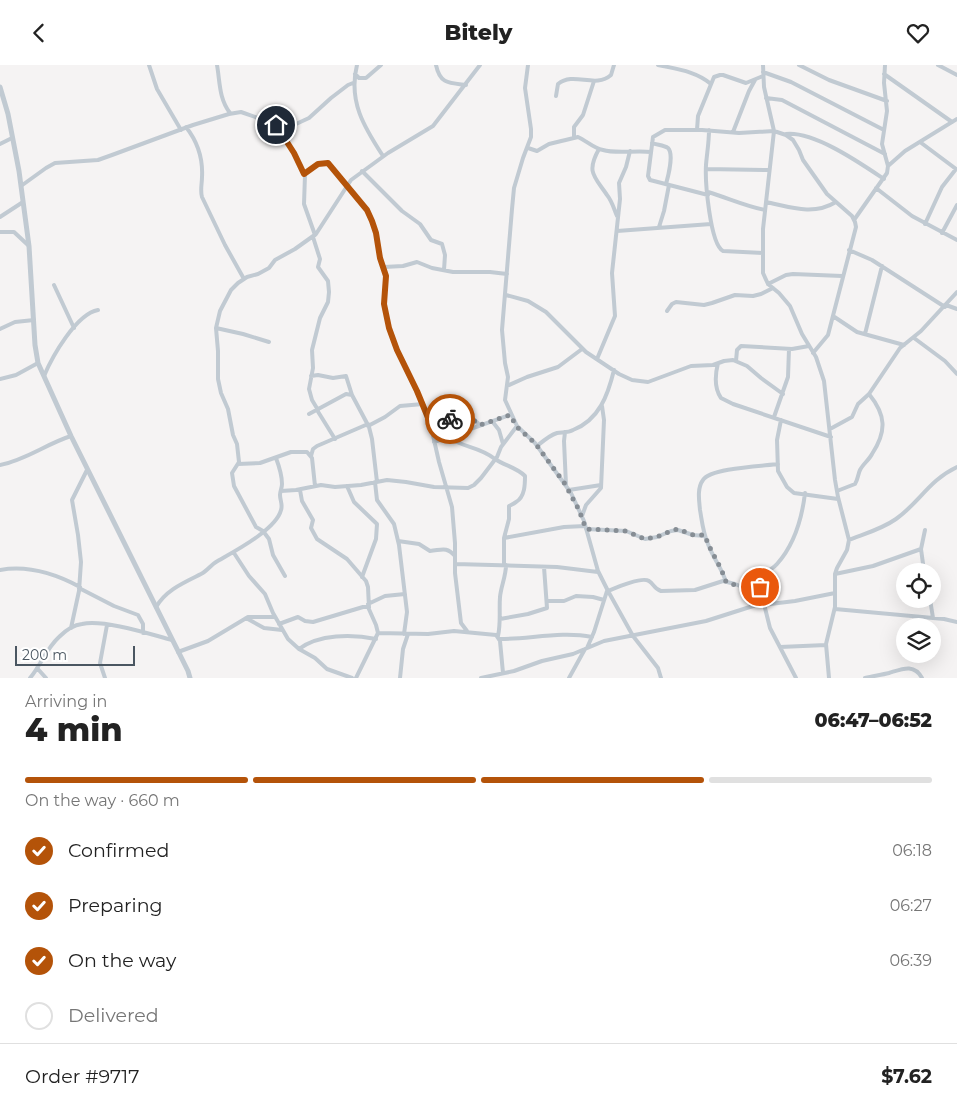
<!DOCTYPE html>
<meta charset="utf-8">
<style>
body{margin:0;font-family:Montserrat,sans-serif;background:#f2f2f2;color:#222;height:100vh;display:flex;flex-direction:column;font-size:19px;white-space:nowrap}
*{box-sizing:border-box;margin:0}
p{font-size:16px;color:#767676}
.icon{flex:none;width:28px;height:28px;fill:none;stroke:currentColor;stroke-width:2;stroke-linecap:round;stroke-linejoin:round}
.map{position:relative;height:613px;overflow:hidden}
.side{display:flex;flex-direction:column;background:#fff;flex:1}
.side>*{flex:none}
.controls{position:absolute;left:896px;top:498px;display:grid;gap:10px}
.controls a{display:grid;place-items:center;width:45px;height:45px;border-radius:50%;background:#fff;box-shadow:0 5px 20px #0002;font-size:25px}
.scale{position:absolute;left:15px;bottom:12px;width:120px;box-sizing:border-box;padding-left:5px;border:2px solid #4a5661;border-top:0;font-size:14px;line-height:18px;white-space:nowrap;color:#4a5661;-webkit-text-stroke:4px #fff;paint-order:stroke}
.pin{position:absolute;display:grid;place-items:center;width:42px;height:42px;color:#fff;margin:-21px;border:2px solid #fff;border-radius:50%;box-shadow:0 1px 5px #0007}
.courier{position:absolute;display:grid;place-items:center;width:50px;height:50px;margin:-25px;border:4px solid #b45309;border-radius:50%;background:#fff;color:#222;box-shadow:0 1px 6px #0007}
.overview em{font-style:normal;font-weight:800}
.overview div{display:flex;flex-direction:column-reverse}
.overview{display:flex;align-items:center;justify-content:space-between;height:85px;padding:0 25px}
h1{font-size:32px;font-weight:800;line-height:38px}
.bar{display:grid;grid-template-columns:repeat(4,1fr);gap:8px 5px;align-content:center;height:60px;padding:0 25px}
.bar i{height:6px;border-radius:4px;background:#e0e0e0}
.bar .active{background:#b45309}
.bar p{grid-column:span 4}
.line{display:flex;align-items:center;gap:12px;padding:0 25px;border-top:1px solid #e0e0e0}
.line div{flex:1}
ol{padding:0 25px;list-style:none}
li{display:flex;align-items:center;gap:15px;height:55px}
li p{margin-inline-start:auto}
li .icon{padding:5px;border-radius:50%;background:#b45309;color:#fff;stroke-width:4}
li:last-child{color:#767676}
li i{width:28px;height:28px;border:2px solid #e0e0e0;border-radius:50%}
header{display:flex;justify-content:space-between;align-items:center;height:65px;padding:0 25px;background:#fff;font-size:22px;font-weight:800}
.map>svg:first-child{display:block}
.lines{fill:none;stroke-linecap:round;stroke-linejoin:round}
.minor{stroke:#c1cad2;stroke-width:4}
.tertiary{stroke:#c1cad2;stroke-width:5}
.done{stroke:#868d94;stroke-width:5;stroke-dasharray:0 9}
.route{stroke:#b45309;stroke-width:6}
</style>
<header><svg class="icon" aria-label="back" viewBox="0 0 24 24"><path d="M15 5l-7 7 7 7"/></svg>Bitely<svg class="icon" aria-label="heart" viewBox="0 0 24 24"><path d="M12 20l-8-8c-3-5 5-10 8-4 3-6 11-1 8 4z"/></svg></header>
<div class="map">
<svg width="957" height="613" viewBox="0 0 957 613">
<rect width="100%" height="100%" fill="#f5f3f3"/>
<g class="lines">
<path class="minor" d="M149,0L157,24L181,65
M217,0C220,17 219,34 230,48
M357,0C348,36 364,62 383,91
M436,0C440,19 449,18 466,20
M528,0L525,23L531,64V72L523,93L514,123L512,144L502,265L505,298L508,312L505,335L517,361L535,378L571,428L584,456L598,506L608,526L633,571L658,603L661,613
M658,0C676,4 696,6 711,19
M763,0L764,22L774,66L763,164V208L768,219L779,228L790,241L802,269L816,292L824,316L835,415L838,432L849,475L847,485L837,503L835,509V542L826,579L829,613
M799,0L829,15L887,36
M938,0L957,10
M763,7L791,17L884,65
M355,9L359,13H366L381,0
M884,9L952,57
M556,31L558,19C574,6 595,24 611,10L614,0
M766,33L782,35L885,89
M276,60L294,88L305,110L304,139L315,170
M186,62C197,76 203,94 202,112C202,119 200,125 202,132L225,180L244,214
M697,65L698,51L714,12L720,10H723L746,18L763,11
M709,65C709,77 707,88 706,100C705,116 710,179 723,186L763,188
M733,67L749,26L755,15
M786,69C814,66 860,98 884,114
M574,73V62L583,50L594,16
M920,77L956,104
M652,78C657,80 664,80 668,83C674,89 668,112 666,119
M0,79L12,73
M528,83L537,86L549,79L578,72C587,76 593,83 603,85C616,89 636,85 651,87
M599,84C586,107 594,111 607,130C612,136 614,144 617,151
M888,101L905,86L957,54
M706,104L769,105
M362,106L402,146L420,159L431,175L442,179L445,190L444,205
M304,109L318,99L327,98L347,121
M21,121L46,103L55,98L98,95L112,90L193,60L229,49L241,47L281,61L296,59L309,53L331,33L348,20L353,18
M347,122L367,145L376,168L380,193L386,211L384,239L389,263L397,285L427,349L432,366L439,397L452,442L455,478V508L461,558L467,566
M876,123L912,151L957,175
M708,127C728,133 745,141 765,145
M708,130L650,115L648,111L653,72L665,65H702L739,68L774,66L786,70L793,75L799,85L803,95L827,129L852,151L855,157L856,162L828,270L813,288
M766,137C790,142 813,151 836,137
M0,152L23,137
M854,155L887,108L888,101L882,79L887,46L884,18L885,0
M925,159L942,122L956,104
M659,162L664,146L669,120
M617,166L711,159
M0,167H14L29,181
M942,168L957,140
M313,172L320,194L318,202L328,216L329,227L328,237L320,253L312,285L313,303L309,324L312,335L318,345
M849,185L872,195L945,242
M384,202L403,201L417,197L432,203L453,207H490L507,209
M768,219L786,210L793,209L842,211
M54,220L74,263
M506,230L528,236L546,247L586,287L619,309L632,315L648,317L691,301L713,300L724,296L733,295L747,301L761,313L783,329
M946,240L957,244
M667,246L672,239L676,237L704,240L712,238L735,230L753,231L761,229L773,223
M833,251L857,267L904,280
M216,263L243,269L269,277
M0,264L15,257L34,255
M865,269L882,201
M914,273L945,296L957,309
M597,294L615,251L612,208L620,134L619,118L626,102L630,86
M736,296L737,285L741,281L792,284L809,281
M718,298C715,310 714,323 721,333L733,339L831,372
M44,311C52,292 76,249 98,245
M311,311L318,310L333,313L346,311L352,330
M0,314L16,310L38,298
M507,321L527,312L558,302L582,284
M317,345L335,374
M309,349L346,329L352,330L369,362L372,374L377,417
M774,352L788,312L789,284
M781,355L777,375L778,406L787,422L794,428L838,434
M492,356L499,365L503,379
M431,360L462,350L470,351L480,360
M368,361L385,352L400,341L423,339
M830,364L852,352L858,339L869,329L900,283L921,266L957,227
M565,367L564,376L566,420
M448,372C463,383 479,381 495,394
M434,377L510,350
M537,381C543,376 550,370 557,368C562,367 568,368 573,365C599,355 608,330 614,305
M311,391L313,384L317,381L368,359
M495,394C505,401 516,402 525,411C525,419 525,432 516,437C514,439 511,440 509,441V454L504,473V500
M238,399L260,398L291,387H307L312,393L315,421
M0,400C26,395 46,379 71,371
M375,417L377,435L394,459L399,480L407,547L404,569
M347,421L354,437L377,459L376,474L362,512
M300,425L302,436L313,455L311,463L317,474L347,494L366,516L368,522L369,543
M569,425L601,420
M281,426L296,425L321,420L335,422L361,420L387,415L406,417L434,422L468,423L474,420L481,413L497,392L501,382L517,361
M837,426L855,419C858,414 858,409 860,405C863,399 869,395 872,389C887,366 886,350 869,329
M582,451L586,440L601,423L604,355L602,341
M586,464L626,466L645,474L657,472L671,466L678,465L693,470L705,471
M504,473L564,462L585,461
M849,475C864,469 882,464 896,454C919,438 929,415 957,402
M398,476L419,479L430,486C442,485 446,481 455,491
M234,488L249,511L265,529L273,548L288,574L299,584L315,593L327,604L352,613
M455,499L557,502L598,507
M0,505C27,500 56,509 80,522
M924,506L921,484L925,465
M835,509L873,501L921,484
M285,511L273,490L269,474L263,466L256,462L234,421L232,408L239,397L237,379L233,370L228,344L221,328L218,314V286L216,263L220,246L231,225L238,218L247,212L258,209L269,203L275,195L295,184L316,169L351,115L388,88L433,61L480,0
M726,517C722,503 713,493 708,479C703,468 702,456 700,445C699,435 697,423 703,415C710,403 764,401 778,399
M79,523L114,541L138,550L143,559V568
M608,526C615,523 642,511 649,516C654,519 654,524 661,526L695,525L723,516L735,519L760,529
M930,534L933,553
M547,536H564L576,531L593,532L604,535
M368,539L385,531L405,529
M760,539L762,512C766,506 773,504 777,499C795,479 802,453 805,428
M764,539L770,563L796,613
M156,542C166,525 183,518 201,509C207,506 211,500 216,497C233,487 276,465 281,445C283,440 280,435 280,430C280,426 282,423 282,419C282,410 279,401 276,393
M835,544L944,554L957,557
M246,553L264,563L282,565
M500,554L528,549L547,543L544,502
M279,559L298,552L305,556L313,557L363,542H368L376,560L378,568L356,613
M71,563L79,526L81,497L78,470L72,435L87,405
M378,568L428,569L454,566L496,570L500,576L503,608
M498,571C501,558 499,545 500,532C501,521 506,511 506,500
M500,574C530,574 562,566 592,572
M780,582L826,580
M587,583L594,567L607,526
M299,584C319,569 352,569 376,574
M178,587L208,576L248,552H275
M37,603L46,613
M30,613C41,600 46,584 59,572C65,566 73,560 82,559C103,554 150,569 172,575
M105,613L100,598L107,560
M400,613L403,584L408,569
M481,613L514,606L542,596L573,589L604,576L706,556L753,541L795,536L835,528
M569,613L585,584
M865,613C873,611 881,610 889,608C902,604 914,598 922,613"/>
<path class="tertiary" d="M0,22L8,49L19,106L29,181L35,280L38,298L71,371L188,606L190,613"/>
</g>
<g class="lines">
<path class="done" d="M450,354L466,350L480,360L510,350L517,362L535,378L565,419L579,445L586,464L626,466L645,474L657,472L671,466L678,464L693,470H705C710,487 721,500 726,517L760,528V522"/>
<path class="route" d="M276,60L294,88L304,109L318,99L328,98L367,145L372,156L376,168L380,193L386,211L384,239L389,263L397,285L417,326L431,360L450,354"/>
</g>
</svg>
<div class="controls">
<a><svg class="icon" aria-label="locate" viewBox="0 0 24 24"><circle cx="12" cy="12" r="6"/><path d="M12 2v4M12 18v4M2 12h4M18 12h4"/></svg></a>
<a><svg class="icon" aria-label="layers" viewBox="0 0 24 24"><path d="M12 4l9 5-9 5-9-5zM3 14l9 5 9-5"/></svg></a>
</div>
<div class="scale">200 m</div>
<div class="pin" style="left:760px;top:522px;background:#ea580c"><svg class="icon" aria-label="bag" viewBox="0 0 24 24"><path d="M5 8h14l-1 12H6zM9 8a3 3 0 0 1 6 0"/></svg></div>
<div class="pin" style="left:276px;top:60px;background:#1f2937"><svg class="icon" aria-label="home" viewBox="0 0 24 24"><path d="M3 11l9-7 9 7M6 9v11h12V9"/></svg></div>
<div class="courier" style="left:450px;top:354px"><svg class="icon" aria-label="bike" viewBox="0 0 24 24"><circle cx="6" cy="16" r="4"/><circle cx="18" cy="16" r="4"/><path d="M6 16l4-8h5l3 8M10 8l3 8H6M13 5h3"/></svg></div>
</div>
<section class="side">
<div class="overview"><div><h1>4 min</h1><p>Arriving in</p></div><em>06:47–06:52</em></div>
<div class="bar"><i class="active"></i><i class="active"></i><i class="active"></i><i></i><p>On the way · 660 m</p></div>
<ol>
<li><svg class="icon" aria-label="check" viewBox="0 0 24 24"><path d="M5 12l5 5 9-10"/></svg>Confirmed<p>06:18</p></li>
<li><svg class="icon" aria-label="check" viewBox="0 0 24 24"><path d="M5 12l5 5 9-10"/></svg>Preparing<p>06:27</p></li>
<li><svg class="icon" aria-label="check" viewBox="0 0 24 24"><path d="M5 12l5 5 9-10"/></svg>On the way<p>06:39</p></li>
<li><i></i>Delivered</li>
</ol>
<div class="line" style="height:65px"><div>Order #9717</div><b>$7.62</b></div>
</section>
